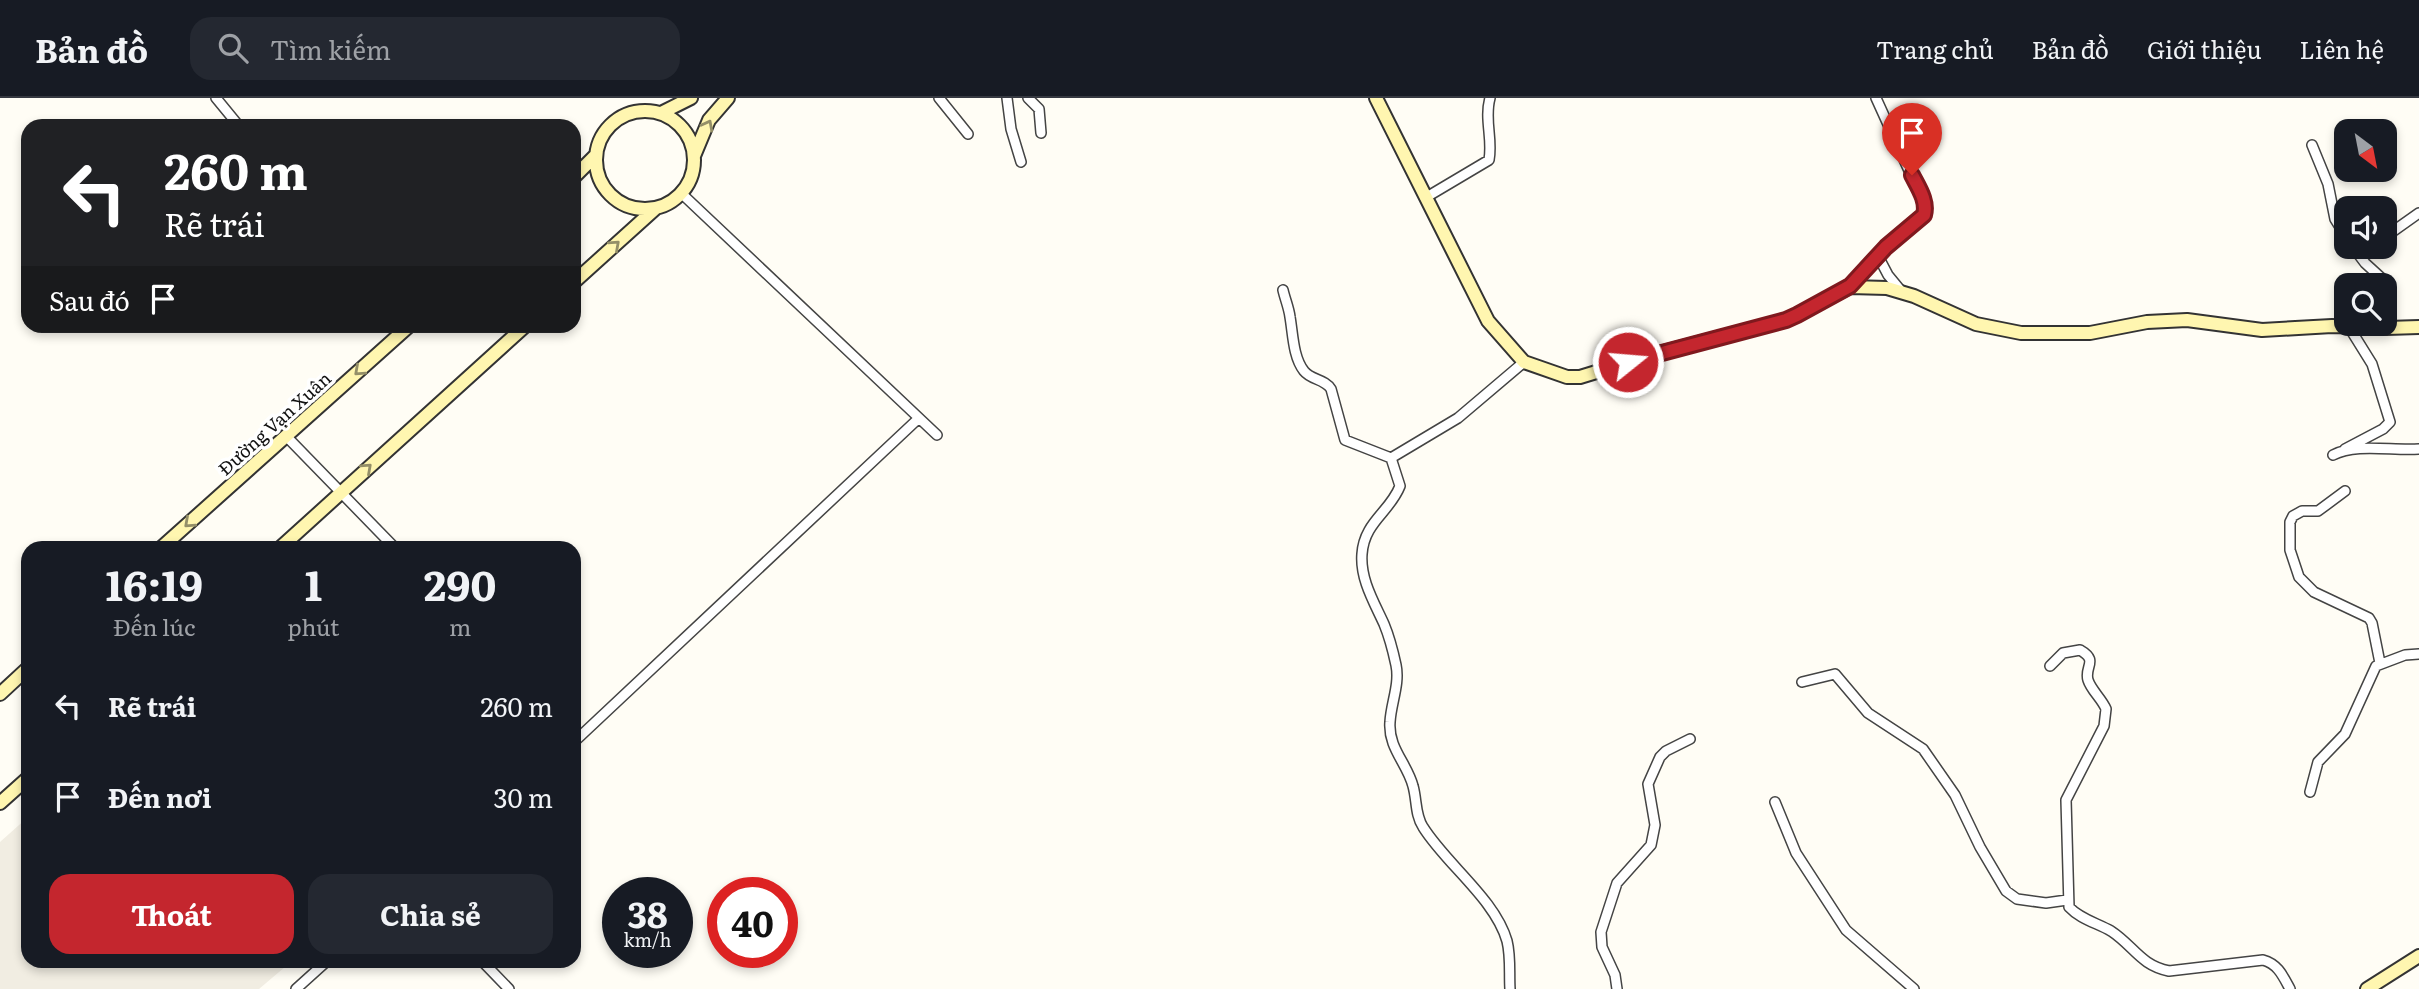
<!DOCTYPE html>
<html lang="vi">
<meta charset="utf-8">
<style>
body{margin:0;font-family:Literata,serif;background:#242831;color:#f1f3f6;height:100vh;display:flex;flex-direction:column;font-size:26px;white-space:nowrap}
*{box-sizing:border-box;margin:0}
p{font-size:23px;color:#9ea1a6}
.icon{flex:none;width:38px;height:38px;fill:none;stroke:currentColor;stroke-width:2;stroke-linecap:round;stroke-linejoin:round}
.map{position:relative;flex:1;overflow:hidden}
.panel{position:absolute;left:21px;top:443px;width:560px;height:427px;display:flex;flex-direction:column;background:#171b24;border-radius:21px;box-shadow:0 4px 10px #0003}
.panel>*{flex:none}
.hud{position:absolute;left:21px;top:21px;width:560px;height:214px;border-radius:21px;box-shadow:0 4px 10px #0003;background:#202124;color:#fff;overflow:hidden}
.needle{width:46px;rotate:148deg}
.tools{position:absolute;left:2334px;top:21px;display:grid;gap:14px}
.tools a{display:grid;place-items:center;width:63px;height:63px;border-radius:14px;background:#171b24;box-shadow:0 4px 10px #0003;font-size:35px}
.speed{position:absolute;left:602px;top:779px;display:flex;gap:14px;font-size:35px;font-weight:700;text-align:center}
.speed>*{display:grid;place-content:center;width:91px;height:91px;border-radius:50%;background:#171b24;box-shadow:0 4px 10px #0003;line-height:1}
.speed small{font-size:18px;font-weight:400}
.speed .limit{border:10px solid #d22;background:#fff;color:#111}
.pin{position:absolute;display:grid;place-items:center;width:60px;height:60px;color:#fff;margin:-72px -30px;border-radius:50% 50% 50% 0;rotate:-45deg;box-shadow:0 0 7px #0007}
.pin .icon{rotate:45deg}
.me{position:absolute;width:77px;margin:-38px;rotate:73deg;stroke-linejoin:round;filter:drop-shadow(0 0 5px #0008)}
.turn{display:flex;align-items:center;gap:24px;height:147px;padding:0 28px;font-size:32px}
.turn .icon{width:91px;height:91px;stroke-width:2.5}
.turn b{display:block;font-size:49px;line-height:60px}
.then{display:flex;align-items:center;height:66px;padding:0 28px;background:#0003;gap:14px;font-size:26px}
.eta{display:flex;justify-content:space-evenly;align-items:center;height:119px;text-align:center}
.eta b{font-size:42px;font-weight:700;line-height:49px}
.primary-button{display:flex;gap:14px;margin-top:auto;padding:14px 28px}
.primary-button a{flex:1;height:80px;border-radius:21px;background:#c4262e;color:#fff;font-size:28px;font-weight:700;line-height:80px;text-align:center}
.primary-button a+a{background:#242831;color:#f1f3f6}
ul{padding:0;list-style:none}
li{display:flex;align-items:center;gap:21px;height:91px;padding:0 28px}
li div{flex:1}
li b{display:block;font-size:26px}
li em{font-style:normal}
header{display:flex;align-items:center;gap:42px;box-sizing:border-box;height:98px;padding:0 35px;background:#171b24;border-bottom:2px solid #363941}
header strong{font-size:33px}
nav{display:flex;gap:38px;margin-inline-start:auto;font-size:24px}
.search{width:490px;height:63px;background:#242831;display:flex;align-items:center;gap:18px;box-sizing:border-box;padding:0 24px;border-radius:21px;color:#9ea1a6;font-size:26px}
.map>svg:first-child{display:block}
</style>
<header>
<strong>Bản đồ</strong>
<div class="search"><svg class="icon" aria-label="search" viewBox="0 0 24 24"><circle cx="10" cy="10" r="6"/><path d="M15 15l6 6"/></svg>Tìm kiếm</div>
<nav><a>Trang chủ</a><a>Bản đồ</a><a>Giới thiệu</a><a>Liên hệ</a></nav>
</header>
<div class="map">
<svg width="2419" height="891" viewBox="0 0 2419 891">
<rect width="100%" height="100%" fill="#fffdf5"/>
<!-- plaza -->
<path fill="#f1ede2" d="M28,719V863H292L259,891H0V744Z"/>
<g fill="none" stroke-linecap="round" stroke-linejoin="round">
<!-- street casing -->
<g stroke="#444" stroke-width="12">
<path id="street" d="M216,0L239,28
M939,0L968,36
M1007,0L1011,31L1021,64
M1028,0L1039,11L1041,35
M2312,47L2328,86L2335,121L2347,140
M681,95L937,337
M1425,100L1489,62C1493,41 1484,21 1490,0
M2385,139L2419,115
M2353,149L2365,165L2389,187L2387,230
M1878,158L1888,177L1902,194
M1850,189C1862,175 1874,160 1887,148C1900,136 1922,128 1926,110L1876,0
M1283,192C1285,201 1289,210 1290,219C1293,236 1293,259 1304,273C1311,282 1325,281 1331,291L1345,342L1391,360
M286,338L395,450
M2345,351L2383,331L2390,324L2372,266L2349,229
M2333,357C2356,345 2392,353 2419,351
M2345,393L2318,413H2302L2293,418L2290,424V452L2299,479L2314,494L2369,520L2372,525L2380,565
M2050,568L2063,555L2080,552C2099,563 2084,568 2088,582C2091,592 2102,601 2106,611L2104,628L2066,702L2069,809C2080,821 2097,825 2111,833C2134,848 2140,867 2169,873L2263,862C2278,866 2283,878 2290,891
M1802,584L1835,576L1868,615L1923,651L1955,697L1980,749L2006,793L2017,801L2046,805L2067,802
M574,644L919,320
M2310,694L2318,664L2345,636L2376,568L2405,557L2419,556
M1775,704L1796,755L1846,832L1914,891
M482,863L509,891
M296,891L327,863
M1510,891C1509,876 1511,859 1507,843C1495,801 1446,766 1423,729C1415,717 1417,702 1413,688C1407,665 1388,650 1390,624C1391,605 1400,586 1396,567C1393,553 1389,538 1384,526C1374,504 1360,481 1362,456C1364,424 1390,414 1400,388L1391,360L1458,320L1524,264
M1617,891L1615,877L1602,849L1601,834L1617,785L1651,747L1655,727L1648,686L1660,659L1666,653L1690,641"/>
</g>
<!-- secondary casing -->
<g stroke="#333" stroke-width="16">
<path id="secondary" d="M1376,0L1488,223L1524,264L1567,279H1580L1652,257L1786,222L1850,189L1887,190L1914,198L1976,226L2021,235H2090L2147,224L2187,222L2262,232L2332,228L2387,230L2419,229
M596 62a49 49 0 1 1 98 0a49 49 0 1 1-98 0Z
M661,15L691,0
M694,58L709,22L728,0
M574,79L595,58
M574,184L656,110
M161,450L409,228
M280,450L525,228
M0,596L28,570
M0,705L28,680
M2367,891L2419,858"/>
</g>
<!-- street -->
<use href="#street" stroke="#fff" stroke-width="9"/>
<!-- secondary -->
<use href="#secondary" stroke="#fff6b0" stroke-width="12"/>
</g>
<!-- one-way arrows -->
<defs><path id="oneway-chevron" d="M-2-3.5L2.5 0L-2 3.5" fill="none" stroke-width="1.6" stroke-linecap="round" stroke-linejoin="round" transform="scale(1.75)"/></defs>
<g stroke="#948f68">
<use href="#oneway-chevron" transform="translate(708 27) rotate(-62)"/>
<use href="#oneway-chevron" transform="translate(615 147) rotate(-42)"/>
<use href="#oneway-chevron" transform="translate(359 273) rotate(138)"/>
<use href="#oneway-chevron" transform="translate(367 370) rotate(-42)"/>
<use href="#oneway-chevron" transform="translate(189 425) rotate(138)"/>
</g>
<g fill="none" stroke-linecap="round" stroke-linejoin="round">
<!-- route casing -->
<g stroke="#7f191e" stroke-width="18">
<path id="route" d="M1628,264L1786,222L1797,217L1850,188L1886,149L1924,117C1928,103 1918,89 1912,77"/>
</g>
<!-- route -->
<use href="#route" stroke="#c4262e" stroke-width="12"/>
</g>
<g text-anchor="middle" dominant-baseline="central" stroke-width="7" stroke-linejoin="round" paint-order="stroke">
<!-- street labels -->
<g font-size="18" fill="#111" stroke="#fff">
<text transform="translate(274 325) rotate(-42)">Đường Vạn Xuân</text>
</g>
</g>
</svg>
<div class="tools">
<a><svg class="needle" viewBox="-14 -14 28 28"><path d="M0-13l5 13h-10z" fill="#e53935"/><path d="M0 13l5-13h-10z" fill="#9ea1a6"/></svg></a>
<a><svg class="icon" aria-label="sound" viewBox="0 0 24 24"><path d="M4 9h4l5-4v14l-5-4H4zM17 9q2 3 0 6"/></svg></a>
<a><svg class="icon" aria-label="search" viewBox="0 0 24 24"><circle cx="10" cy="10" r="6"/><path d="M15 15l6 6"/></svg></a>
</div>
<div class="speed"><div>38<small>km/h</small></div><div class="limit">40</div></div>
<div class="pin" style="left:1912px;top:77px;background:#d93025"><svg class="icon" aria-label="arrive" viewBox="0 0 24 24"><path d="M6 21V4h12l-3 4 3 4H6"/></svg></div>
<svg class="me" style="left:1628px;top:264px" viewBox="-20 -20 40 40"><circle r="17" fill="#c4262e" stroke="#fff" stroke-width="3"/><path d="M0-11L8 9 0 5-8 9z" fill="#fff"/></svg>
<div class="hud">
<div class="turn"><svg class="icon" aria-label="left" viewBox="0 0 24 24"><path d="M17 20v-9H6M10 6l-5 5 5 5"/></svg><div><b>260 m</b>Rẽ trái</div></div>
<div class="then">Sau đó<svg class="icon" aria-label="arrive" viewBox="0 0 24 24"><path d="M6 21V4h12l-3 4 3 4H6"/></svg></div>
</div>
<section class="panel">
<div class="eta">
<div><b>16:19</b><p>Đến lúc</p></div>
<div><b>1</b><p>phút</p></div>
<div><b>290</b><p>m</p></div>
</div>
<ul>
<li><svg class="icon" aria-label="left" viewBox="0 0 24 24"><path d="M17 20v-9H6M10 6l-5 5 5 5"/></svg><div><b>Rẽ trái</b></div><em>260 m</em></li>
<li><svg class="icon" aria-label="arrive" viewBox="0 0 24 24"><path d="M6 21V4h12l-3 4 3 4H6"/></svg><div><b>Đến nơi</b></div><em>30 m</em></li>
</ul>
<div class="primary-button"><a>Thoát</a><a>Chia sẻ</a></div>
</section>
</div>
